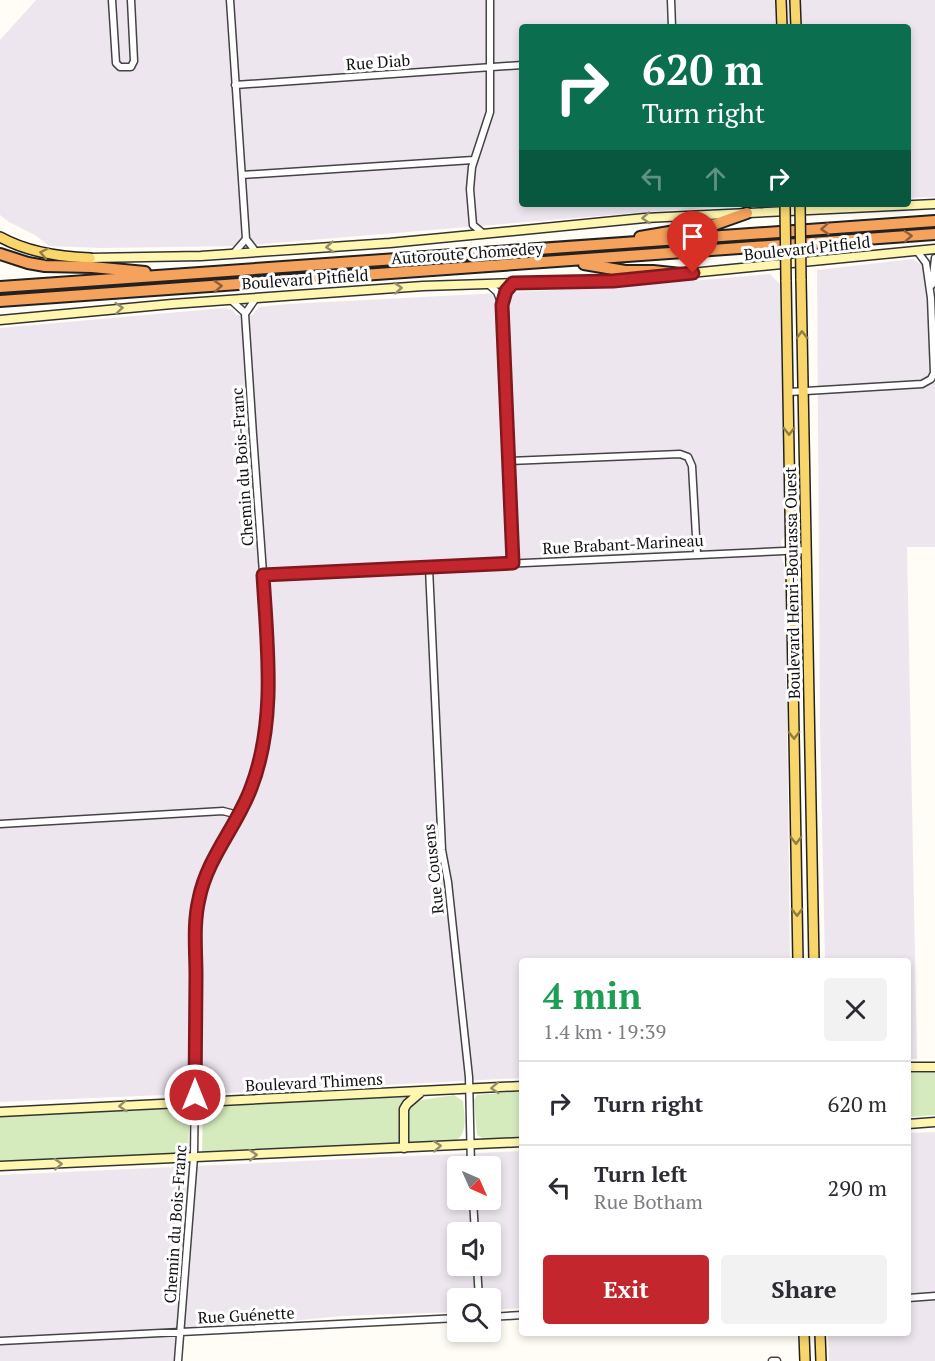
<!DOCTYPE html>
<meta charset="utf-8">
<style>
body{margin:0;font-family:"PT Serif",serif;background:#f2f2f3;color:#2b2b33;height:100vh;display:flex;flex-direction:column;font-size:22px;white-space:nowrap}
*{box-sizing:border-box;margin:0}
p{font-size:20px;color:#7c7c81}
.icon{flex:none;width:33px;height:33px;fill:none;stroke:currentColor;stroke-width:2;stroke-linecap:round;stroke-linejoin:round}
.map{position:relative;flex:1;overflow:hidden}
.side{position:absolute;left:519px;top:958px;width:392px;height:378px;display:flex;flex-direction:column;background:#fff;border-radius:6px;box-shadow:0 3px 9px #0003}
.side>*{flex:none}
.guide{position:absolute;left:519px;top:24px;width:392px;height:183px;border-radius:6px;box-shadow:0 3px 9px #0003;background:#0b6e4f;color:#fff;overflow:hidden}
.needle{width:39px;rotate:135deg}
.controls{position:absolute;left:447px;top:1156px;display:grid;gap:12px}
.controls a{display:grid;place-items:center;width:54px;height:54px;border-radius:6px;background:#fff;box-shadow:0 3px 9px #0003;font-size:30px}
.pin{position:absolute;display:grid;place-items:center;width:51px;height:51px;color:#fff;margin:-62px -26px;border-radius:50% 50% 50% 0;rotate:-45deg;box-shadow:0 0 6px #0007}
.pin .icon{rotate:45deg}
.me{position:absolute;width:66px;margin:-33px;rotate:0deg;stroke-linejoin:round;filter:drop-shadow(0 0 4px #0008)}
.turn{display:flex;align-items:center;gap:21px;height:126px;padding:0 24px;font-size:27px}
.turn .icon{width:78px;height:78px;stroke-width:2.5}
.turn b{display:block;font-size:42px;line-height:51px}
.lanes{display:flex;align-items:center;height:57px;padding:0 24px;background:#0003;justify-content:center;gap:30px;direction:ltr}
.lanes .off{opacity:.35}
.round{display:grid;place-items:center;flex:none;width:63px;height:63px;border-radius:6px;background:#f2f2f3}
.summary{display:flex;align-items:center;justify-content:space-between;height:102px;padding:0 24px}
h1{font-size:36px;font-weight:700;line-height:45px;color:#1e9e55}
.cta{display:flex;gap:12px;margin-top:auto;padding:12px 24px}
.cta a{flex:1;height:69px;border-radius:6px;background:#c4262e;color:#fff;font-size:24px;font-weight:700;line-height:69px;text-align:center}
.cta a+a{background:#f2f2f3;color:#2b2b33}
ul{padding:0;list-style:none}
li{display:flex;align-items:center;gap:18px;height:84px;padding:0 24px;border-top:2px solid #e1e1e2}
li div{flex:1}
li b{display:block;font-size:22px}
li em{font-style:normal}
.map>svg:first-child{display:block}
</style>
<div class="map">
<svg width="935" height="1361" viewBox="0 0 935 1361">
<rect width="100%" height="100%" fill="#fffdf5"/>
<!-- industrial -->
<path fill="#eee6ef" fill-rule="evenodd" d="M36,0H935V197L908,198V27H522V204H788L671,210L240,246L101,248L49,246L35,235L9,222L0,215V40Z
M913,259L920,264L935,262V547H907L917,1059H908V962L825,961L820,728L817,270Z
M770,274L780,284L785,536L781,541L782,560L785,567L790,961L522,962V1078L208,1094L205,1090H190L186,1094L0,1102V328L224,308L233,310L236,315H252L259,307L288,304L634,286Z
M935,1132V1361H829L828,1334H908V1133Z
M522,1151V1308L491,1310L490,1299H458L457,1312L342,1316L181,1332L179,1361H0V1175ZM458,1167H490V1200H458ZM458,1233H490V1266H458Z"/>
<!-- green -->
<path fill="#d5ebbd" d="M908,1073H935V1115L908,1117Z
M522,1091V1137L484,1139L477,1135L474,1100L477,1095Z
M454,1095L463,1101C464,1114 469,1135 454,1141L202,1151L203,1107L408,1097L410,1104C423,1098 440,1098 454,1095Z
M185,1108H188L190,1112L188,1149L185,1153L0,1162V1116Z"/>
<g fill="none" stroke-linecap="round" stroke-linejoin="round">
<!-- street casing -->
<g stroke="#444" stroke-width="9">
<path id="street" d="M112,0L116,63L120,67H131L134,61L131,0
M230,0L246,239L256,252
M671,0L672,27
M235,85L522,65
M242,175L473,160
M484,234L473,225L470,189L472,167L490,112V0
M233,254L246,239
M488,284L497,292L502,305L513,563
M932,285L935,258
M231,300L244,312
M502,304L506,291L513,283
M789,392L922,384L931,379L934,373L931,298L926,263L917,251
M509,461L680,454L688,457L692,466L697,554
M429,568L442,850L448,882L469,1077L471,1167
M263,575L806,550
M0,824L223,811L238,815
M473,1200L475,1233
M477,1266L479,1299
M908,1298L935,1296
M490,1317L522,1315
M0,1341L458,1318
M178,1361L194,1157L197,907C202,870 227,838 244,805C254,785 260,762 264,740C273,684 266,615 262,559C256,477 250,396 245,314L256,298
M772,1361H777"/>
</g>
<!-- secondary casing -->
<g stroke="#333" stroke-width="11">
<path id="secondary" d="M90,258L201,256L390,243L645,218L935,204
M0,320L172,304L423,286L620,280L935,249
M908,1067H935
M0,1112L522,1086
M908,1124L935,1122
M404,1148V1109L407,1104L421,1092
M0,1166L522,1142"/>
</g>
<!-- primary casing -->
<g stroke="#222" stroke-width="12">
<path id="primary" d="M781,0L782,27
M795,0L796,27
M0,237C27,252 59,257 90,258
M801,279L814,962
M786,280L798,962
M804,1334L805,1361
M820,1334L821,1361"/>
</g>
<!-- highway casing -->
<g stroke="#222" stroke-width="14">
<path id="highway" d="M640,237L716,224L747,213
M0,254L28,263L45,266L92,267L145,272
M584,264L625,271H653L681,274
M0,287L935,221
M0,301L935,234"/>
</g>
<!-- street -->
<use href="#street" stroke="#fff" stroke-width="6"/>
<!-- secondary -->
<use href="#secondary" stroke="#fff6b0" stroke-width="8"/>
<!-- primary -->
<use href="#primary" stroke="#f9d66b" stroke-width="9"/>
<!-- highway -->
<use href="#highway" stroke="#f5a25d" stroke-width="10"/>
<!-- primary-bridge casing -->
<g stroke="#222" stroke-width="12" stroke-linecap="butt">
<path id="primary-bridge" d="M785,204L786,280
M800,204L801,279"/>
</g>
<!-- primary-bridge -->
<use href="#primary-bridge" stroke="#f9d66b" stroke-width="9"/>
</g>
<!-- one-way arrows -->
<defs><path id="oneway-chevron" d="M-2-3.5L2.5 0L-2 3.5" fill="none" stroke-width="1.6" stroke-linecap="round" stroke-linejoin="round" transform="scale(1.5)"/></defs>
<g stroke="#948f68">
<use href="#oneway-chevron" transform="translate(646 218) rotate(176)"/>
<use href="#oneway-chevron" transform="translate(330 247) rotate(176)"/>
<use href="#oneway-chevron" transform="translate(398 288) rotate(-4)"/>
<use href="#oneway-chevron" transform="translate(119 308) rotate(-5)"/>
<use href="#oneway-chevron" transform="translate(495 1088) rotate(177)"/>
<use href="#oneway-chevron" transform="translate(123 1106) rotate(177)"/>
<use href="#oneway-chevron" transform="translate(437 1146) rotate(-3)"/>
<use href="#oneway-chevron" transform="translate(253 1155) rotate(-3)"/>
<use href="#oneway-chevron" transform="translate(58 1164) rotate(-3)"/>
</g>
<g stroke="#8e613b">
<use href="#oneway-chevron" transform="translate(825 229) rotate(176)"/>
<use href="#oneway-chevron" transform="translate(908 236) rotate(-4)"/>
<use href="#oneway-chevron" transform="translate(218 286) rotate(-4)"/>
</g>
<g stroke="#917d42">
<use href="#oneway-chevron" transform="translate(44 253) rotate(-168)"/>
<use href="#oneway-chevron" transform="translate(802 335) rotate(-91)"/>
<use href="#oneway-chevron" transform="translate(789 431) rotate(89)"/>
<use href="#oneway-chevron" transform="translate(794 735) rotate(89)"/>
<use href="#oneway-chevron" transform="translate(796 840) rotate(89)"/>
<use href="#oneway-chevron" transform="translate(797 912) rotate(89)"/>
</g>
<g fill="none" stroke-linecap="round" stroke-linejoin="round">
<!-- route casing -->
<g stroke="#7f191e" stroke-width="15">
<path id="route" d="M195,1095C195,1055 196,1015 196,976C196,950 193,924 199,899C207,858 237,826 251,788C277,721 267,645 263,575L513,563L502,305L506,291L513,283L613,281L693,273"/>
</g>
<!-- route -->
<use href="#route" stroke="#c4262e" stroke-width="10"/>
</g>
<g text-anchor="middle" dominant-baseline="central" stroke-width="6" stroke-linejoin="round" paint-order="stroke">
<!-- street labels -->
<g font-size="16" fill="#111" stroke="#fff">
<text transform="translate(378 62) rotate(-4)">Rue Diab</text>
<text transform="translate(807 248) rotate(-6)">Boulevard Pitfield</text>
<text transform="translate(467 253) rotate(-4)">Autoroute Chomedey</text>
<text transform="translate(305 279) rotate(-4)">Boulevard Pitfield</text>
<text transform="translate(242 467) rotate(-94)">Chemin du Bois-Franc</text>
<text transform="translate(623 544) rotate(-3)">Rue Brabant-Marineau</text>
<text transform="translate(792 583) rotate(-91)">Boulevard Henri-Bourassa Ouest</text>
<text transform="translate(433 869) rotate(-96)">Rue Cousens</text>
<text transform="translate(314 1082) rotate(-3)">Boulevard Thimens</text>
<text transform="translate(175 1224) rotate(-86)">Chemin du Bois-Franc</text>
<text transform="translate(246 1315) rotate(-3)">Rue Guénette</text>
</g>
</g>
</svg>
<div class="controls">
<a><svg class="needle" viewBox="-14 -14 28 28"><path d="M0-13l5 13h-10z" fill="#e53935"/><path d="M0 13l5-13h-10z" fill="#7c7c81"/></svg></a>
<a><svg class="icon" aria-label="sound" viewBox="0 0 24 24"><path d="M4 9h4l5-4v14l-5-4H4zM17 9q2 3 0 6"/></svg></a>
<a><svg class="icon" aria-label="search" viewBox="0 0 24 24"><circle cx="10" cy="10" r="6"/><path d="M15 15l6 6"/></svg></a>
</div>
<div class="pin" style="left:693px;top:273px;background:#d93025"><svg class="icon" aria-label="arrive" viewBox="0 0 24 24"><path d="M6 21V4h12l-3 4 3 4H6"/></svg></div>
<svg class="me" style="left:195px;top:1095px" viewBox="-20 -20 40 40"><circle r="17" fill="#c4262e" stroke="#fff" stroke-width="3"/><path d="M0-11L8 9 0 5-8 9z" fill="#fff"/></svg>
<div class="guide">
<div class="turn"><svg class="icon" aria-label="right" viewBox="0 0 24 24"><path d="M7 20v-9h11M14 6l5 5-5 5"/></svg><div><b>620 m</b>Turn right</div></div>
<div class="lanes"><svg class="icon off" aria-label="left" viewBox="0 0 24 24"><path d="M17 20v-9H6M10 6l-5 5 5 5"/></svg><svg class="icon off" aria-label="ahead" viewBox="0 0 24 24"><path d="M12 20V5M6 11l6-6 6 6"/></svg><svg class="icon" aria-label="right" viewBox="0 0 24 24"><path d="M7 20v-9h11M14 6l5 5-5 5"/></svg></div>
</div>
<section class="side">
<div class="summary"><div><h1>4 min</h1><p>1.4 km · 19:39</p></div><a class="round"><svg class="icon" aria-label="close" viewBox="0 0 24 24"><path d="M6 6l12 12M18 6L6 18"/></svg></a></div>
<ul>
<li><svg class="icon" aria-label="right" viewBox="0 0 24 24"><path d="M7 20v-9h11M14 6l5 5-5 5"/></svg><div><b>Turn right</b></div><em>620 m</em></li>
<li><svg class="icon" aria-label="left" viewBox="0 0 24 24"><path d="M17 20v-9H6M10 6l-5 5 5 5"/></svg><div><b>Turn left</b><p>Rue Botham</p></div><em>290 m</em></li>
</ul>
<div class="cta"><a>Exit</a><a>Share</a></div>
</section>
</div>
